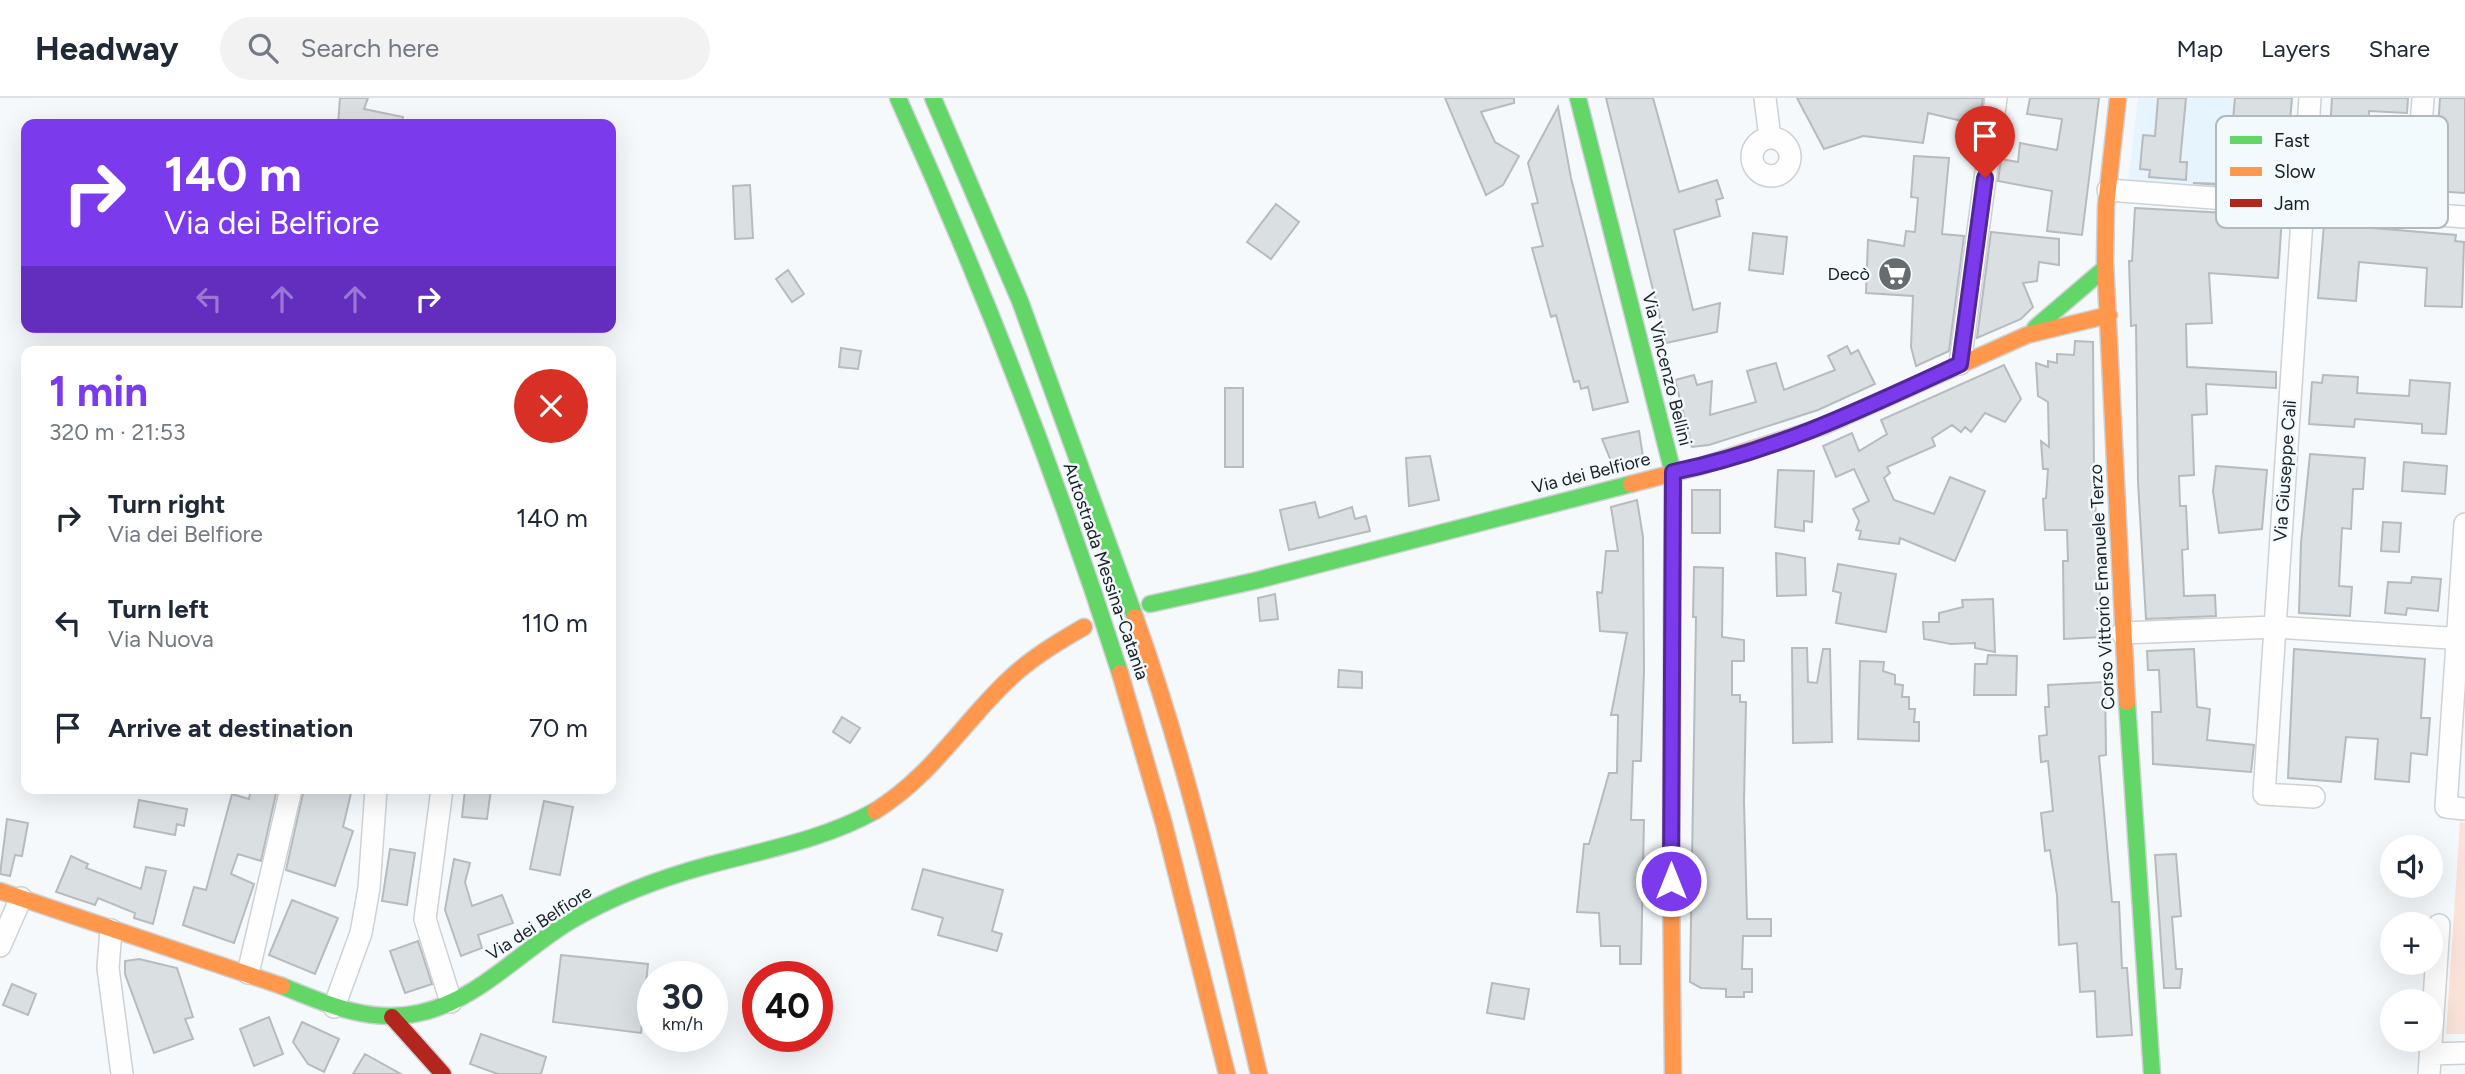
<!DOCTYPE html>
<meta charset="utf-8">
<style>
body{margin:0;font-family:Figtree,sans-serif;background:#f2f2f3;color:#1f2937;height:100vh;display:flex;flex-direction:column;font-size:26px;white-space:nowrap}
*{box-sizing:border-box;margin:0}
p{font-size:23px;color:#747a83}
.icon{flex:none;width:38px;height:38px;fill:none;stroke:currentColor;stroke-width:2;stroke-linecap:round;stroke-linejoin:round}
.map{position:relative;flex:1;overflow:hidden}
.details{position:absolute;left:21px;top:248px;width:595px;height:448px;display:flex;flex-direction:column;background:#fff;border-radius:14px;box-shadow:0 7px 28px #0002}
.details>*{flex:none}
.hud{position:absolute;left:21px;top:21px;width:595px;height:214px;border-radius:14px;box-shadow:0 7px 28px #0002;background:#7c3aed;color:#fff;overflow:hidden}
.tools{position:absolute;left:2380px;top:737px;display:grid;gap:14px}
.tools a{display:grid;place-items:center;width:63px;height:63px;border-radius:50%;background:#fff;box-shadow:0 7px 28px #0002;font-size:35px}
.speed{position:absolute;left:637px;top:863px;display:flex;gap:14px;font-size:35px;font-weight:700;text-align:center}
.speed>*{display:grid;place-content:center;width:91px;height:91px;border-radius:50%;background:#fff;box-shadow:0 7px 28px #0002;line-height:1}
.speed small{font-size:18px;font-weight:400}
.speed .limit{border:10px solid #d22;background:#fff;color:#111}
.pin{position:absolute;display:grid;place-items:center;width:60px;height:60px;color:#fff;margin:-72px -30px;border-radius:50% 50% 50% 0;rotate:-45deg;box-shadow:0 0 7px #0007}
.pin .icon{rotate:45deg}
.me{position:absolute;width:77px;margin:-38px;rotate:0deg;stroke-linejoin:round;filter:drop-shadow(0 0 5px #0008)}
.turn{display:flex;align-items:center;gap:24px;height:147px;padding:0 28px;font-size:32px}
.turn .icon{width:91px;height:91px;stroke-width:2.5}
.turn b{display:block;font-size:49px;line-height:60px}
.lanes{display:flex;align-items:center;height:66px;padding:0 28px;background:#0003;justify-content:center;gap:35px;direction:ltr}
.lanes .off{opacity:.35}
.round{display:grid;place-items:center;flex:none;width:74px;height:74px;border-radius:37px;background:#f2f2f3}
.head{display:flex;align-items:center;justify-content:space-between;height:119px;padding:0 28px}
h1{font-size:42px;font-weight:700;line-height:52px;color:#7c3aed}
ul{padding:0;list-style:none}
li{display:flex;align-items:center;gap:21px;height:105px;padding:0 28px}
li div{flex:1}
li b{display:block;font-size:26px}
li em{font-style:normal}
header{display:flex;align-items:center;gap:42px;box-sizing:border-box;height:98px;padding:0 35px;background:#fff;border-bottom:2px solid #e0e1e3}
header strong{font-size:33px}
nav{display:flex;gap:38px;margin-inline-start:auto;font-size:24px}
.search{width:490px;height:63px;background:#f2f2f3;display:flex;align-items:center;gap:18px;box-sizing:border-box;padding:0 24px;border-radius:38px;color:#747a83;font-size:26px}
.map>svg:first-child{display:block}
</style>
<header>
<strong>Headway</strong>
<div class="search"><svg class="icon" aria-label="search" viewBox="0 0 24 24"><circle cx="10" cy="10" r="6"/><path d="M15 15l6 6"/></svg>Search here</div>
<nav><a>Map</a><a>Layers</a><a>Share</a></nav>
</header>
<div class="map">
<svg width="2465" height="976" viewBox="0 0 2465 976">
<rect width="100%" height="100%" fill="#f6f9fb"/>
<!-- built -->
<path fill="#e6f4fd" d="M2138,0H2235L2227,92L2128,86Z"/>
<!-- green -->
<path fill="#fae2d9" d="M2460,724L2465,725V936H2446Z"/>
<!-- building -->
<path fill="#dadfe2" stroke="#b7bbbe" stroke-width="2" d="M340,0H368L364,11L403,19L402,26H338Z
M1445,0H1514V5L1481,14L1495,44L1519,58L1503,87L1486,97Z
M1606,0H1653L1679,94L1717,82L1723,100L1716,102L1720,118L1674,132L1693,212L1720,205L1717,234L1666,245Z
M1797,0H1983L1979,27L1928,15L1923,45L1863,38L1824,51Z
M2030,0H2099L2082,137L2047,133L2052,93L1998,83L2001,61L2018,64L2020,45L2057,52L2062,21L2027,16Z
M2158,0H2186L2180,64H2187L2186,82L2149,79L2150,72L2140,71L2143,37L2155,38Z
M2235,0H2292L2284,92L2193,85L2227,86Z
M2332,0H2408L2407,15L2369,13L2368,45L2405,46L2399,101L2326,95Z
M2440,0H2465V95L2434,93Z
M1558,9L1571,80L1628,304L1593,312L1588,289L1581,291L1579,283L1574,284L1556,217L1551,219L1532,150L1543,148L1532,106L1538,105L1528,65Z
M1914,58L1949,60L1942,136L1964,138L1949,253L1916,268L1911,249L1913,198L1866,195L1868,142L1904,148L1906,133L1915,134L1918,100L1911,99Z
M750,87L753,140L735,141L733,88Z
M1276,106L1299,124L1271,161L1247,144Z
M2135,110L2282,118L2278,180L2209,175L2212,225L2186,226L2187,269L2276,274V290L2206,286L2207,316L2192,317L2194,377L2179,378L2180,408H2186L2188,451L2182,452L2184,498L2215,497L2216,518L2146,521L2138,384L2136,227L2131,228L2129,163H2132Z
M2324,126L2456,137L2455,143L2464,144L2462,209L2425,208L2427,170L2359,164L2356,203L2318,200Z
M1991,134L2059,141V167L2039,164L2037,183L2023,185L2033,209L2021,221L1977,240Z
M1753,135L1787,139L1783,176L1749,172Z
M788,172L804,196L792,204L776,181Z
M2075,243L2093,244L2094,378L2102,539L2064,541L2063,463H2068L2067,432H2045L2043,401L2046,400L2048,371H2043L2041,343L2049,349L2048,304L2038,298L2036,265L2048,269V263L2057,265V256L2074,257Z
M1847,248L1851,256L1858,252L1875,286L1818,312L1709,347L1692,349L1675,282L1694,277L1697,287L1712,283L1710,317L1756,304L1747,273L1776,265L1784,292L1835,272L1828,258Z
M841,250L861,253L858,271L839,269Z
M2004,267L2021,301L2005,324L1985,315L1971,334L1965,329L1961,334L1952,327L1932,340L1935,348L1887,369L1890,375L1884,380L1894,402L1934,416L1950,379L1985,393L1955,463L1900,440L1899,446L1859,441L1861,433L1856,432L1859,423L1853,411L1869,403L1854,371L1836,379L1823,348L1852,335L1859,353L1887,336L1881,322Z
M2323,277L2358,279L2357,295L2409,298L2410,282L2450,285L2446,336L2422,335V326L2355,321L2354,329L2309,326L2312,284L2322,285Z
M1225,290H1243V369H1225Z
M1639,333L1644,365L1613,368L1602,341Z
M2310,356L2365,360L2363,391H2353L2351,431L2342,430L2339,488L2352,489L2350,518L2299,515L2301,445Z
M1430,358L1439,402L1409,408L1406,360Z
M2404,364L2447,368L2445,396L2402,393Z
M2216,368L2267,372L2262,431L2219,435L2213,393Z
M1778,372L1814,373L1812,424L1804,423V433L1775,429Z
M1692,392H1720V435H1692Z
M1637,402L1643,439L1644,572L1641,663H1633L1631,722H1644L1641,866H1620V848H1601L1599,815L1577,814L1584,746H1589L1609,675H1617L1618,617H1611L1627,535L1600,533L1597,494L1602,495L1606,453H1618L1611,409Z
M1315,404L1319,420L1352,409L1355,421L1366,418L1370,433L1289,452L1280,412Z
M2383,424L2401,425L2399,454L2381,453Z
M1776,455L1805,460L1806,497L1777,498Z
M1838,466L1896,476L1886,534L1836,525L1841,495L1833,493Z
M1694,469L1723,470L1722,539L1744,542V563H1732V597H1740V604H1746L1744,703L1747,821H1771V838H1743L1742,871H1752V894H1744V899H1726V891L1701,890L1690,884L1696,519H1693Z
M2412,479L2441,481L2438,513L2407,510L2406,517L2385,515L2388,484L2411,485Z
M1275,496L1278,521L1260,523L1258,500Z
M1993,501L1995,554L1975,550V545L1951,546L1924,541L1923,524H1939V515L1963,509L1962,502Z
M1792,550H1807L1808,584L1817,585L1823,551H1830L1832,644L1793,645Z
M2194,551L2197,609L2210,611L2207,642L2254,647L2251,674L2153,666L2152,614H2161L2159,572H2148L2147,553Z
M2294,551L2425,561L2421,620H2430L2427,657L2411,655L2409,684L2375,681L2378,641L2346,639L2341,684L2288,680Z
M1988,557L2017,558L2016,597H1974L1975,566H1987Z
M1860,563L1884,564L1883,573L1895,577V586L1903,587L1902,599H1909V611H1915L1914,624H1919V643L1858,641Z
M1339,572L1362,574V590L1338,589Z
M2105,584L2106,657L2099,658L2112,804H2119L2122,870H2127L2132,937L2097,939L2095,893L2080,894L2077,845L2059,847L2057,797L2050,752L2045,753L2041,715L2053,713L2048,663L2041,664L2039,638L2047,637L2045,609H2049L2048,587Z
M842,619L860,630L850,645L833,634Z
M251,691H277L261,763L238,756L231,776L254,786L234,845L183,827L194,789L206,792L232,696L249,701Z
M304,691H352L343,729L353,733L335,788L286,772Z
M465,691H491L487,721L462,719Z
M139,702L187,711L184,728L177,726L175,737L134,729Z
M544,703L573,709L560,777L530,771Z
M7,721L28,725L22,758L15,757L10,778L0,776Z
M390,751L415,755L407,807L382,803Z
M2176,756L2181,818L2172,819L2176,871H2182L2180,890H2164L2155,757Z
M71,758L88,766L86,770L141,791L146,769L166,773L153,826L134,820L135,815L98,800L95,807L56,794Z
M454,761L470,765L465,784L472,808L502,797L513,825L478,837L482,850L461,858L445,812Z
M923,771L1003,792L992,833L1002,836L997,853L938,837L943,820L912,811Z
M292,802L338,820L315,876L269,857Z
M418,843L432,886L405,895L390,853Z
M561,857L648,866L641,935L553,924Z
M139,861L177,870L193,919L185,921L193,941L154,955L125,876V863Z
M1492,885L1529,891L1524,921L1487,915Z
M12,886L36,896L28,917L3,907Z
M269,919L283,956L254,968L240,931Z
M302,924L339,941L324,974L308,966L293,944Z
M481,936L546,959L541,976H498L470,966Z
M365,956L401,976H353Z"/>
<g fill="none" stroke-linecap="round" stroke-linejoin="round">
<!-- street casing -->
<g stroke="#ced2d5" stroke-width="24">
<path id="street" d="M1765,0L1770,40
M2310,0L2264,696L2314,699
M1752 59a19 19 0 1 1 38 0a19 19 0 1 1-38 0Z
M2108,92L2465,119
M2415,116L2423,0
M1960,266L1996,0
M2465,426L2446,709L2465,711
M2122,535L2275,529L2465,541
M442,691L425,821L451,904
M111,832L108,870L122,976
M0,848L21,800
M248,875L291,691
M334,909L361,835L369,790L376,691
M2431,956L2465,955
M2429,976L2439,827"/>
</g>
<!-- fast casing -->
<g stroke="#ced2d5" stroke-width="19">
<path id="fast" d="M898,0C983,188 1057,378 1120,575
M933,0L1020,203L1135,519
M1578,0L1673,375L1672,521
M2035,230L2104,171
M1150,506L1254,483L1631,386
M2127,604L2152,976
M282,888C326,906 370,926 419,915C478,903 522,851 572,822C615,797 661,780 709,767C765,752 825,741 875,713"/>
</g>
<!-- slow casing -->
<g stroke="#ced2d5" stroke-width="19">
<path id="slow" d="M2118,0L2106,108L2105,163L2127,604
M1631,386L1701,368L1824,328L2027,237L2109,217
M1135,519C1188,667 1223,823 1259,976
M1120,575L1164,726L1227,976
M875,713C930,679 960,629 1005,585C1028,562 1056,545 1084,529
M1671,781L1673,976
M0,793L282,888"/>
</g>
<!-- jam casing -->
<g stroke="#ced2d5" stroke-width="19">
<path id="jam" d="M1671,781L1672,521
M392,919L443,976"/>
</g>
<!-- street -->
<use href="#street" stroke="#fefefe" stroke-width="21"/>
<!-- fast -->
<use href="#fast" stroke="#63d668" stroke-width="16"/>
<!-- slow -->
<use href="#slow" stroke="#ff974d" stroke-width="16"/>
<!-- jam -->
<use href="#jam" stroke="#b3261e" stroke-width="16"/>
</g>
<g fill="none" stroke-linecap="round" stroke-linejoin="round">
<!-- route casing -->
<g stroke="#51269a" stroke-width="18">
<path id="route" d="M1671,783L1673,374C1774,354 1867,309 1960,266L1985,80"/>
</g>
<!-- route -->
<use href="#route" stroke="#7c3aed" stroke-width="12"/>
</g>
<!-- icons -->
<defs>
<g id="supermarket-disc" transform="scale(1.75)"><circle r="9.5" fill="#676c6f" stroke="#f3fafe"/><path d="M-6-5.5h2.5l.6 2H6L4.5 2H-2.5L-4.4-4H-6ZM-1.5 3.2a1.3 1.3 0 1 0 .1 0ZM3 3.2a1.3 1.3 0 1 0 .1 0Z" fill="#fff"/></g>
</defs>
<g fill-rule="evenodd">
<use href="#supermarket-disc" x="1895" y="176"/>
</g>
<g text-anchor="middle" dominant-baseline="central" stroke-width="5" stroke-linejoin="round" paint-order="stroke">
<!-- poi labels -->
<g font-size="18" fill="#1a2023" stroke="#f3fafe" text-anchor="end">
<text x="1870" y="176">Decò</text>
</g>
<!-- street labels -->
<g font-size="18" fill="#1a2023" stroke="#f3fafe">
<text transform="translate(1667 271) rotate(76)">Via Vincenzo Bellini</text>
<text transform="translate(2285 373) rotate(-86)">Via Giuseppe Calì</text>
<text transform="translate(1591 375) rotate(-14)">Via dei Belfiore</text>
<text transform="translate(1106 473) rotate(71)">Autostrada Messina-Catania</text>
<text transform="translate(2102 489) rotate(-93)">Corso Vittorio Emanuele Terzo</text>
<text transform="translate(539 825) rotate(-33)">Via dei Belfiore</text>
</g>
</g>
<!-- legend -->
<rect x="2216" y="18" width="232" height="112" rx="10" fill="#f3fafe" stroke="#b2b9bc" stroke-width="2"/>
<rect x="2230" y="38" width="32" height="8" fill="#63d668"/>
<rect x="2230" y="69" width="32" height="9" fill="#ff974d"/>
<rect x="2230" y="101" width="32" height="8" fill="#b3261e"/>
<g font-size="19" fill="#1a2023">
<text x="2274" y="49">Fast</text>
<text x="2274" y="80">Slow</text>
<text x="2274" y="112">Jam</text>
</g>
</svg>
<div class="tools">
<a><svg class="icon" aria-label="sound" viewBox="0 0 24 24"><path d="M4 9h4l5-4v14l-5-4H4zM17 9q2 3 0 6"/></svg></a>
<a>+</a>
<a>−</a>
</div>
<div class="speed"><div>30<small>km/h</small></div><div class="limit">40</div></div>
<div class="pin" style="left:1985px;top:80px;background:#d93025"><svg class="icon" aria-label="arrive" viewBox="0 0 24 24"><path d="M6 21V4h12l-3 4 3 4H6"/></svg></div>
<svg class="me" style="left:1671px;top:783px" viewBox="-20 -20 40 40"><circle r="17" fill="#7c3aed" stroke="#fff" stroke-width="3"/><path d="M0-11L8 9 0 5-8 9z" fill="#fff"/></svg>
<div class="hud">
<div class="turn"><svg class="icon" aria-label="right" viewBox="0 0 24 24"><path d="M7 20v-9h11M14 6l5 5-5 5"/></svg><div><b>140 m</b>Via dei Belfiore</div></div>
<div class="lanes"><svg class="icon off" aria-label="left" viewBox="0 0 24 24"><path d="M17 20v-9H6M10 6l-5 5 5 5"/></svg><svg class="icon off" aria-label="ahead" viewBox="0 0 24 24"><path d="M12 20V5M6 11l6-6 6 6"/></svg><svg class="icon off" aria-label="ahead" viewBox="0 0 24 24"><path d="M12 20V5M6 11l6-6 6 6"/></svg><svg class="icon" aria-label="right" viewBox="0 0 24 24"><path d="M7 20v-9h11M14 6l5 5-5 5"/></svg></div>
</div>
<section class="details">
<div class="head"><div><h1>1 min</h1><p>320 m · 21:53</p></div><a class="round" style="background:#d93025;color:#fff"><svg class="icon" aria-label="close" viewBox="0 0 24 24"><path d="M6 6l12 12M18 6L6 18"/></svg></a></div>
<ul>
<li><svg class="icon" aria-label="right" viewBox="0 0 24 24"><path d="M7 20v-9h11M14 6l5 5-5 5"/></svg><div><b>Turn right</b><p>Via dei Belfiore</p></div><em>140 m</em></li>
<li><svg class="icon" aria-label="left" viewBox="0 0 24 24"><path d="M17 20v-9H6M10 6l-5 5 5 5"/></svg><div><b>Turn left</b><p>Via Nuova</p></div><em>110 m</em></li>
<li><svg class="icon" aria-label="arrive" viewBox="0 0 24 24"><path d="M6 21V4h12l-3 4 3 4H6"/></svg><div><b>Arrive at destination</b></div><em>70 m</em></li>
</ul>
</section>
</div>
